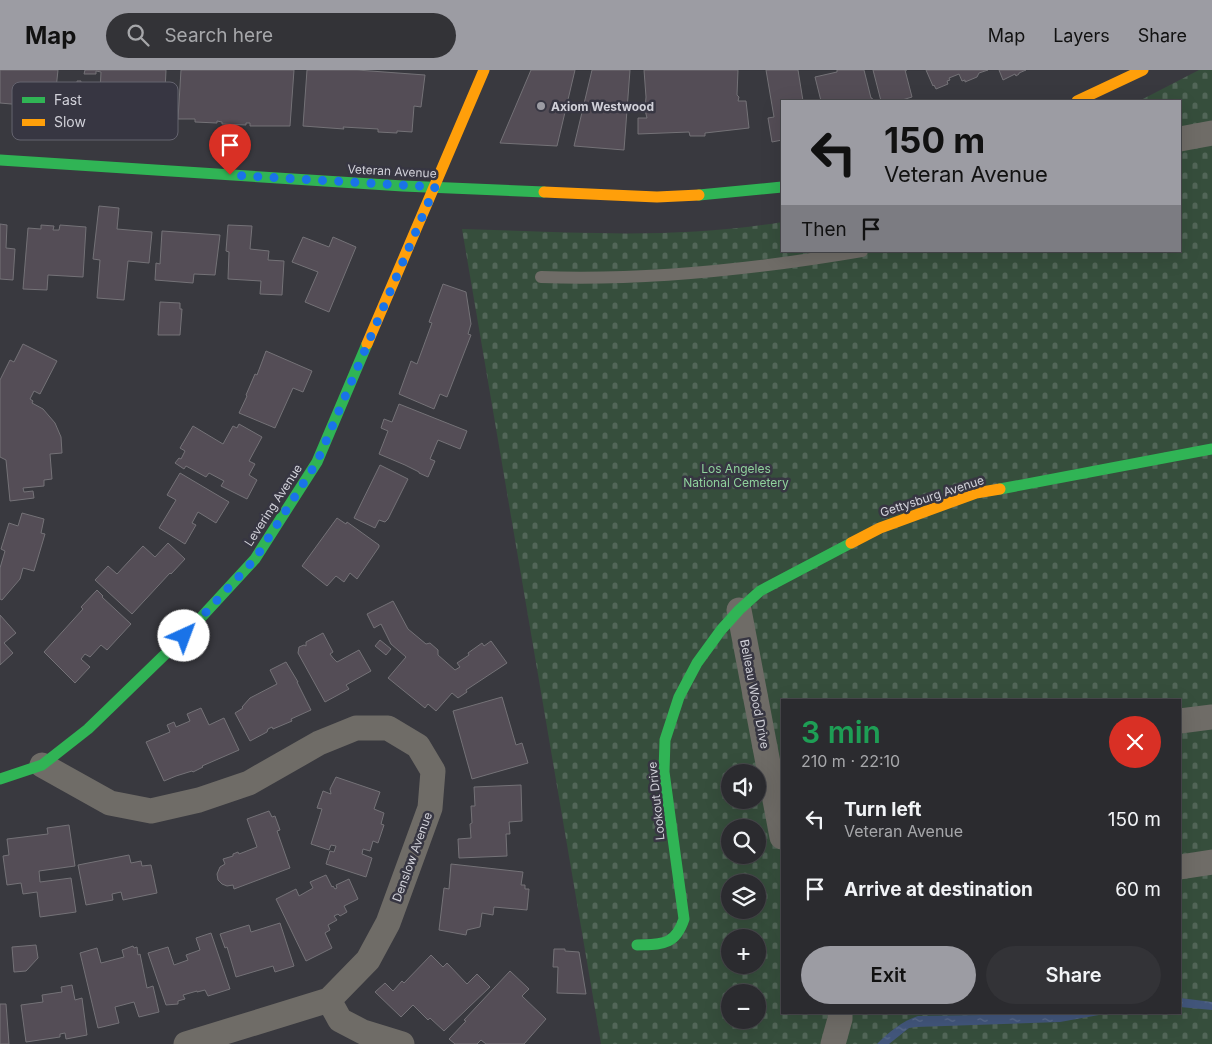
<!DOCTYPE html>
<meta charset="utf-8">
<style>
body{margin:0;font-family:Inter,sans-serif;background:#333337;color:#f1f3f6;height:100vh;display:flex;flex-direction:column;font-size:19px;white-space:nowrap}
*{box-sizing:border-box;margin:0}
p{font-size:16px;color:#a6a7aa}
.icon{flex:none;width:28px;height:28px;fill:none;stroke:currentColor;stroke-width:2;stroke-linecap:round;stroke-linejoin:round}
.map{position:relative;flex:1;overflow:hidden}
.sheet{position:absolute;left:781px;top:629px;width:400px;height:315px;display:flex;flex-direction:column;background:#2b2b2f;border-radius:0px;box-shadow:0 5px 20px #0002,0 0 0 1px #47474b}
.sheet>*{flex:none}
.top-card{position:absolute;left:781px;top:30px;width:400px;height:152px;border-radius:0px;box-shadow:0 5px 20px #0002,0 0 0 1px #47474b;background:#9c9ca3;color:#111;overflow:hidden}
.controls{position:absolute;left:721px;top:694px;display:grid;gap:10px}
.controls a{display:grid;place-items:center;width:45px;height:45px;border-radius:50%;background:#2b2b2f;box-shadow:0 5px 20px #0002,0 0 0 1px #47474b;font-size:25px}
.pin{position:absolute;display:grid;place-items:center;width:42px;height:42px;color:#fff;margin:-51px -21px;border-radius:50% 50% 50% 0;rotate:-45deg;box-shadow:0 0 5px #0007}
.pin .icon{rotate:45deg}
.me{position:absolute;width:55px;margin:-28px;rotate:43deg;stroke-linejoin:round;filter:drop-shadow(0 0 4px #0008)}
.turn{display:flex;align-items:center;gap:18px;height:105px;padding:0 20px;font-size:22px}
.turn .icon{width:65px;height:65px;stroke-width:2.5}
.turn b{display:block;font-size:35px;line-height:42px}
.then{display:flex;align-items:center;height:48px;padding:0 20px;background:#0003;gap:10px;font-size:19px}
.round{display:grid;place-items:center;flex:none;width:52px;height:52px;border-radius:26px;background:#333337}
.summary{display:flex;align-items:center;justify-content:space-between;height:85px;padding:0 20px}
h1{font-size:30px;font-weight:600;line-height:38px;color:#1e9e55}
.primary-button{display:flex;gap:10px;margin-top:auto;padding:10px 20px}
.primary-button a{flex:1;height:58px;border-radius:30px;background:#9c9ca3;color:#111;font-size:20px;font-weight:600;line-height:58px;text-align:center}
.primary-button a+a{background:#333337;color:#f1f3f6}
ul{padding:0;list-style:none}
li{display:flex;align-items:center;gap:15px;height:70px;padding:0 20px}
li div{flex:1}
li b{display:block;font-size:19px}
li em{font-style:normal}
header{display:flex;align-items:center;gap:30px;box-sizing:border-box;height:70px;padding:0 25px;background:#9c9ca3;color:#111}
header strong{font-size:24px}
nav{display:flex;gap:28px;margin-inline-start:auto;font-size:18px}
.search{width:350px;height:45px;background:#333337;display:flex;align-items:center;gap:12px;box-sizing:border-box;padding:0 18px;border-radius:28px;color:#a6a7aa;font-size:19px}
.map>svg:first-child{display:block}
</style>
<header>
<strong>Map</strong>
<div class="search"><svg class="icon" aria-label="search" viewBox="0 0 24 24"><circle cx="10" cy="10" r="6"/><path d="M15 15l6 6"/></svg>Search here</div>
<nav><a>Map</a><a>Layers</a><a>Share</a></nav>
</header>
<div class="map">
<svg width="1212" height="974" viewBox="0 0 1212 974">
<defs>
<pattern id="cemetery-stones" width="16" height="16" patternUnits="userSpaceOnUse" patternTransform="scale(1.25)"><rect width="16" height="16" fill="#364e3c"/><path d="M2 7V4a2 2 0 0 1 4 0v3zM10 15v-3a2 2 0 0 1 4 0v3z" fill="#526658"/></pattern>
<pattern id="water-ripples" width="26" height="14" patternUnits="userSpaceOnUse" patternTransform="scale(1.25)"><rect width="26" height="14" fill="#42567b"/><path d="M2 4q2-2 4 0t4 0M15 11q2-2 4 0t4 0" fill="none" stroke="#5c6d8d"/></pattern>
</defs>
<rect width="100%" height="100%" fill="#39393f"/>
<!-- cemetery -->
<path fill="url(#cemetery-stones)" fill-rule="evenodd" d="M1199,0H1212V974H601L462,159C569,162 677,170 782,152V181H1180V31H1139ZM782,630H1180V942H782ZM730,702H758V730H730ZM730,758H758V785H730ZM730,812H758V840H730ZM730,868H758V895H730ZM730,922H758V950H730Z"/>
<!-- water -->
<path fill="url(#water-ripples)" d="M1180,928L1212,932V940L1180,937Z
M1066,942L1110,943L1060,952L916,957L909,958L889,974H877C889,962 902,951 918,946L1043,944Z"/>
<!-- building -->
<path fill="#544d56" stroke="#747277" d="M0,0H58L56,19L77,20V11H81L80,21L100,22L101,2L96,1V4H84L85,0H166L164,43L132,41V45L104,43L100,41L98,35L103,36L104,27H91L90,40L64,38L65,25L53,24L52,32H57L55,37L52,40L23,38V35L0,33Z
M181,0H294L290,56H250V53H246V55L222,54V52L217,51V53L195,52V49H178Z
M307,0H357L425,5L421,37L414,36L412,62L397,61V63L378,62V59L343,57L344,59L303,56Z
M531,0H575L557,76L500,73Z
M592,0H630L624,80L574,76Z
M644,0H738L737,25L739,27L738,31H746L749,58L705,63V66H690L689,62L638,64V48H647L645,40L646,27Z
M766,0H798L803,31H782V70L772,72L768,48L774,47Z
M837,0H864L871,28H872L873,31H821L815,7L837,2Z
M873,0H907H905L912,27L899,31H881Z
M926,0H988L979,3L977,7L965,12V10L962,11L959,4L949,8L950,10L947,11L948,14L936,19L934,15L933,16Z
M999,0H1026L1019,3V4L1016,6L1015,4L1003,10Z
M99,136L119,138L117,159L152,162L149,193L128,191L124,230L97,228L100,190L93,189Z
M0,154L7,155L6,178L15,179L13,210L0,209Z
M41,155L54,156L53,160H59L60,155L86,157L83,207L48,205L47,220L23,219L28,158L41,159Z
M228,155L252,156L250,179L269,181L268,190L284,191L282,225L260,224L261,211L228,209L229,182L226,181Z
M162,161L220,165L215,205L194,204L193,213L155,210L156,193L160,194Z
M303,167L329,177L333,167L356,177L329,242L305,232L318,202L292,192Z
M443,214L466,222L471,254L468,264L471,265L447,327L440,324L434,339L399,324L411,291L417,294L432,253L429,252Z
M160,232L180,233V239H182L180,265H158Z
M23,274L57,291L40,324L34,321L30,329L33,331L32,333L43,339L55,353L61,367L62,383L50,384L52,409L44,410V416L23,418L24,422L33,421L34,428L10,431L6,390L0,387V310L10,290L14,292Z
M266,281L312,301L303,322L293,318L275,358L239,343L247,326L246,325L255,304L257,305Z
M399,334L467,361L460,379L438,370L430,389L435,391L428,407L419,403V402L405,395L379,384L388,361L381,358L384,349L392,352Z
M239,354L262,367L249,391L255,394L249,405L257,410L247,429L221,416L224,411L209,403L206,407L186,396L184,399L175,393L179,388L181,389L185,381L180,378L193,356L223,374L233,356L237,358Z
M380,395L408,409L388,449L385,452L379,450L375,458L354,448Z
M180,403L229,432L216,453L198,442L192,453L196,455L185,474L159,458L176,430L167,425Z
M22,443L44,449L41,463L45,464L34,501L23,498L20,509L2,530L0,529V498L5,481L1,479L9,453L18,456Z
M337,448L346,454L347,452L379,475V477L357,509L350,503L344,512L336,506L327,516L302,496Z
M168,473L185,489L171,504L170,503L132,544L95,510L108,496L117,504L143,476L155,487Z
M97,520L103,526L102,527L131,554L107,580L101,575L90,587L85,584L81,589L90,597L75,613L44,582L83,539L81,537Z
M393,531L408,559L426,574L430,573L438,580V585L455,600L460,597L457,593L469,585L468,583L482,573L484,576L491,571L507,593L466,620L467,622L458,628L452,623L436,641L428,634L425,638L388,608L406,587L391,574L381,554L374,558L367,544Z
M0,545L16,563L4,573L13,583L0,595Z
M323,563L333,582L330,584L333,588L337,592L359,580L371,601L346,615L349,619L325,632L298,583L299,577L304,575L306,576V572Z
M380,570L391,579L386,585L375,576Z
M286,592L298,612H297L311,640L291,649L292,651L273,659L272,657L268,659L267,662L250,671L235,643L243,638L242,637L250,628L277,614L270,600Z
M502,627L516,675L522,673L528,693L472,709L453,641Z
M201,638L209,655L224,648L239,680L202,696L203,697L193,702L192,701L176,706L164,711L146,672L170,662L167,655L174,652L176,657L190,651L187,644Z
M336,707L380,722L374,739L384,743L381,754L384,755L378,773L373,771L370,781L363,779L362,784L372,788L366,807L326,794L330,781L334,782L336,776L331,775L329,780L311,774L322,739L317,738L323,721L331,724L330,719Z
M521,715L522,751L509,752L510,764H506L507,786L459,788L458,769L471,768L470,754L472,753L471,736H475L474,717Z
M269,741L272,747L275,746L280,760L277,761L290,798L234,819L233,815L227,816L222,814L218,810L217,804L220,797L225,794L223,789L233,786V784L238,782L239,784L257,777L247,749Z
M69,755L75,796L39,801L40,812L71,808L76,842L40,847L37,822L23,824L21,813L7,815L3,786L9,785L7,769L48,764L47,758Z
M129,785L131,793L141,791L142,796L151,795L157,823L123,830L121,822L112,824L113,830L86,835L78,795Z
M451,794L523,802L521,815H525V819H529L527,840L494,837L493,845L482,843L480,857L467,860L466,865L439,860L444,818L449,819Z
M326,805L332,817L333,816L335,819L337,818L336,815L349,809L358,829L344,836L347,842L340,846L338,844L334,846L337,850L328,855L330,860L325,863L332,878L306,891L276,829L296,819L299,826L313,818L310,812Z
M280,853L294,896L275,902L273,896L236,907L227,877L225,878L220,864L249,855L251,862Z
M211,863L230,919L208,926L205,920L197,922V921L183,925L185,929L178,931V934L166,935L148,883L168,877L174,895L188,890L186,885L200,880L196,868Z
M36,875L38,888L26,901L14,902L12,877Z
M133,876L134,878L137,877L138,885L140,884L147,918L153,916L159,942L139,947L134,932L115,937L119,953L98,958L80,883L97,878L101,893L124,887L122,880Z
M554,879H565V881L579,882L586,924L557,923L558,897H553Z
M431,885L443,897L447,893L467,914L477,904L490,917L444,961L430,948L428,950L413,935L401,947L375,922L385,913L393,921L402,911L404,913Z
M510,901L529,919L522,926L546,949L524,974H486L481,970L477,974H455L449,969L466,951L464,950Z
M72,915L75,930L82,928L87,965L66,969L65,963L60,964V967L26,972L21,935L43,932L42,925L62,922L61,917Z
M0,934H6L9,974H0Z"/>
<g fill="none" stroke-linecap="round" stroke-linejoin="round">
<!-- lane -->
<path stroke="#6f6c67" stroke-width="12" d="M541,207C649,211 756,199 862,181"/>
<!-- street -->
<path stroke="#6f6c67" stroke-width="25" d="M1180,69L1212,63
M739,540L782,767
M1180,651L1212,647
M42,695L110,733L151,741L199,730L249,713L319,673L356,658H388L418,676L433,701L430,738L388,853L368,890L329,930L186,974
M1180,797L1212,792
M329,930L340,950L363,962L402,974
M833,974L840,949V942"/>
<!-- fast -->
<path stroke="#30b455" stroke-width="11" d="M0,90L403,116L544,122
M699,125L782,117
M1000,419L1212,379
M0,709L42,695L88,659L184,566L255,489L317,392L367,274
M637,875C662,874 675,876 684,849L664,702L665,670L679,627L697,593L721,560L739,540L760,521L851,473"/>
<!-- slow -->
<path stroke="#ff9f0a" stroke-width="11" d="M1077,31L1143,0
M544,122L657,127L699,125
M367,274L484,0
M851,473L880,458L976,423L1000,419"/>
</g>
<g fill="none" stroke-linecap="round" stroke-linejoin="round">
<!-- route -->
<path stroke="#1a73e8" stroke-width="9" stroke-dasharray="0 16.2" d="M184,566L255,489L317,392L435,117L230,105"/>
</g>
<!-- markers -->
<circle fill="#9c9ca3" stroke="#373642" stroke-width="2" cx="541" cy="36" r="5"/>
<g text-anchor="middle" dominant-baseline="central" stroke-width="5" stroke-linejoin="round" paint-order="stroke">
<!-- poi labels -->
<g font-size="12" font-weight="bold" fill="#d1d1d9" stroke="#373642" text-anchor="start">
<text x="551" y="36">Axiom Westwood</text>
</g>
<!-- street labels -->
<g font-size="12" fill="#d1d1d9" stroke="#373642">
<text transform="translate(392 101) rotate(3)">Veteran Avenue</text>
<text transform="translate(932 426) rotate(-18)">Gettysburg Avenue</text>
<text transform="translate(273 435) rotate(-57)">Levering Avenue</text>
<text transform="translate(755 624) rotate(79)">Belleau Wood Drive</text>
<text transform="translate(656 731) rotate(-96)">Lookout Drive</text>
<text transform="translate(412 787) rotate(-70)">Denslow Avenue</text>
</g>
<!-- park labels -->
<g font-size="12" fill="#8fd19c" stroke="#373642">
<text x="736" y="398">Los Angeles<tspan x="736" dy="14">National Cemetery</tspan></text>
</g>
</g>
<!-- legend -->
<rect x="12" y="12" width="166" height="58" rx="8" fill="#373642" stroke="#65646f" stroke-width="1"/>
<rect x="22" y="27" width="23" height="6" fill="#30b455"/>
<rect x="22" y="49" width="23" height="7" fill="#ff9f0a"/>
<g font-size="14" fill="#d1d1d9">
<text x="54" y="35">Fast</text>
<text x="54" y="57">Slow</text>
</g>
</svg>
<div class="controls">
<a><svg class="icon" aria-label="sound" viewBox="0 0 24 24"><path d="M4 9h4l5-4v14l-5-4H4zM17 9q2 3 0 6"/></svg></a>
<a><svg class="icon" aria-label="search" viewBox="0 0 24 24"><circle cx="10" cy="10" r="6"/><path d="M15 15l6 6"/></svg></a>
<a><svg class="icon" aria-label="layers" viewBox="0 0 24 24"><path d="M12 4l9 5-9 5-9-5zM3 14l9 5 9-5"/></svg></a>
<a>+</a>
<a>−</a>
</div>
<div class="pin" style="left:230px;top:105px;background:#d93025"><svg class="icon" aria-label="arrive" viewBox="0 0 24 24"><path d="M6 21V4h12l-3 4 3 4H6"/></svg></div>
<svg class="me" style="left:184px;top:566px" viewBox="-20 -20 40 40"><circle r="19" fill="#fff"/><path d="M0-13L10 11 0 6-10 11z" fill="#1a73e8"/></svg>
<div class="top-card">
<div class="turn"><svg class="icon" aria-label="left" viewBox="0 0 24 24"><path d="M17 20v-9H6M10 6l-5 5 5 5"/></svg><div><b>150 m</b>Veteran Avenue</div></div>
<div class="then">Then<svg class="icon" aria-label="arrive" viewBox="0 0 24 24"><path d="M6 21V4h12l-3 4 3 4H6"/></svg></div>
</div>
<section class="sheet">
<div class="summary"><div><h1>3 min</h1><p>210 m · 22:10</p></div><a class="round" style="background:#d93025;color:#fff"><svg class="icon" aria-label="close" viewBox="0 0 24 24"><path d="M6 6l12 12M18 6L6 18"/></svg></a></div>
<ul>
<li><svg class="icon" aria-label="left" viewBox="0 0 24 24"><path d="M17 20v-9H6M10 6l-5 5 5 5"/></svg><div><b>Turn left</b><p>Veteran Avenue</p></div><em>150 m</em></li>
<li><svg class="icon" aria-label="arrive" viewBox="0 0 24 24"><path d="M6 21V4h12l-3 4 3 4H6"/></svg><div><b>Arrive at destination</b></div><em>60 m</em></li>
</ul>
<div class="primary-button"><a>Exit</a><a>Share</a></div>
</section>
</div>
